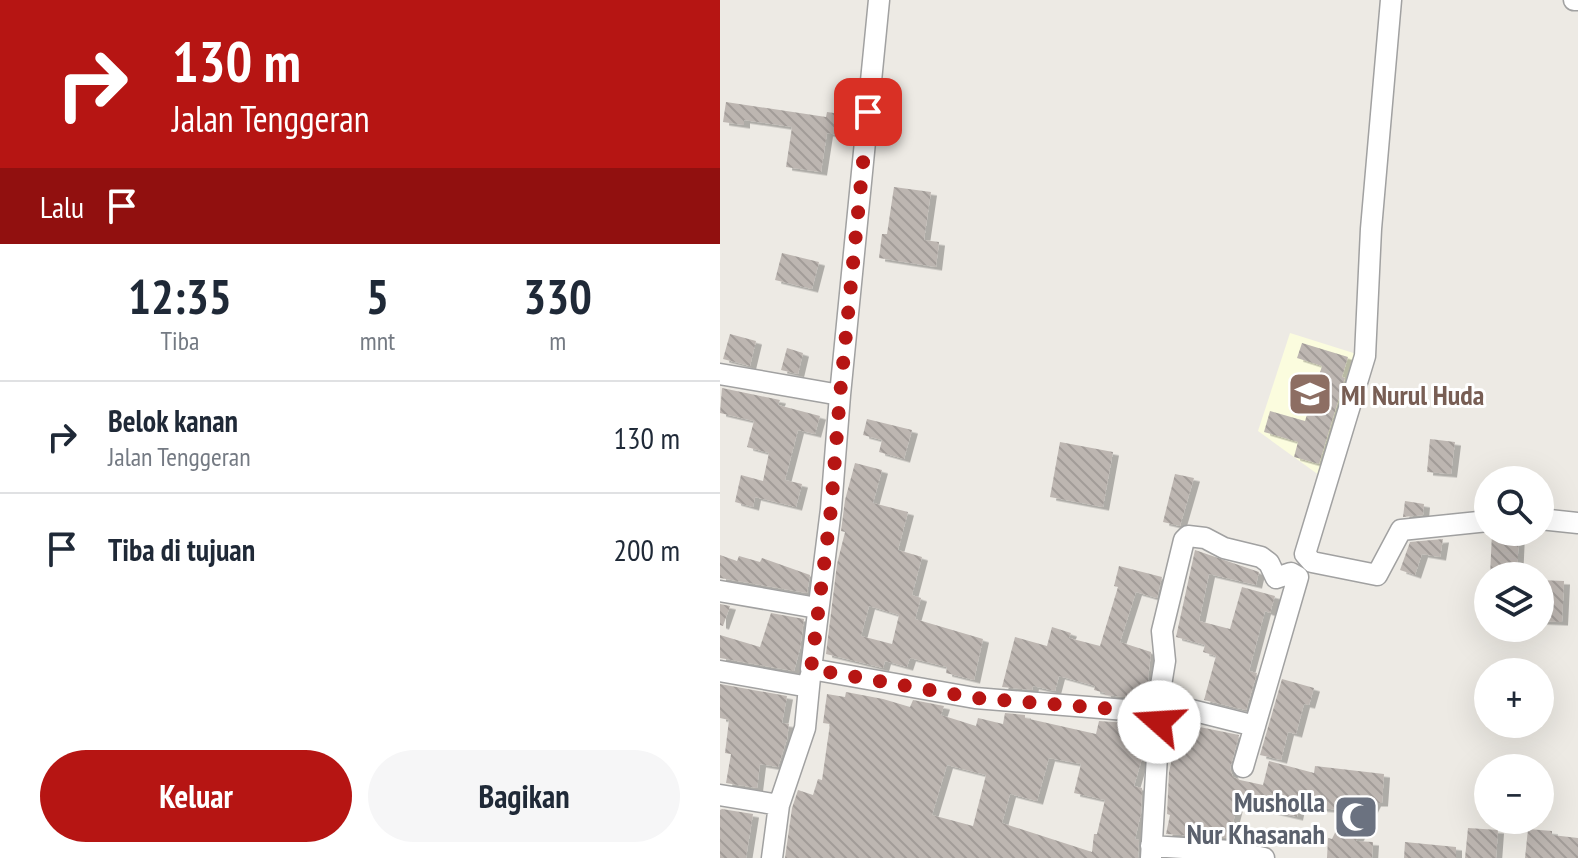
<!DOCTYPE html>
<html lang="id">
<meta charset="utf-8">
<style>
body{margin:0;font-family:"PT Sans Narrow",sans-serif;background:#f6f6f7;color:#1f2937;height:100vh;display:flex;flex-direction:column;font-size:30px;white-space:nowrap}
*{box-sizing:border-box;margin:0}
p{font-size:26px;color:#747a83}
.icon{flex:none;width:44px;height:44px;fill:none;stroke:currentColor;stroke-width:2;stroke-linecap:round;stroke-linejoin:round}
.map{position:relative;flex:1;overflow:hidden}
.drawer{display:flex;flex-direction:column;background:#fff;width:720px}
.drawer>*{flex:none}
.guide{background:#b61513;color:#fff;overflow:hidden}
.tools{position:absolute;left:754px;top:466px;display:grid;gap:16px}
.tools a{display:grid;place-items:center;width:80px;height:80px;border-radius:50%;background:#fff;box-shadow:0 8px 32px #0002;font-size:40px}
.pin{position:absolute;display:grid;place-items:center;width:68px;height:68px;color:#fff;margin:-34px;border-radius:16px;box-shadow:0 4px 12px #0006}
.me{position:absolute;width:88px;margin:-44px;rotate:289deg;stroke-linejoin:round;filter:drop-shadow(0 0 6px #0008)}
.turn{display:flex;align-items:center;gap:28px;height:168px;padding:0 40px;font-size:36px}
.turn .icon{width:104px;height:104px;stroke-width:2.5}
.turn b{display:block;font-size:56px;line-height:68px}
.then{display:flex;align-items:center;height:76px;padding:0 40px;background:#0003;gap:16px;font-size:30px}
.eta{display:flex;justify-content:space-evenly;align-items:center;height:136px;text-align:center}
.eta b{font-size:48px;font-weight:800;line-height:56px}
.button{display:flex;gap:16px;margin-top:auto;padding:16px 40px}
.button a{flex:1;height:92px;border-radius:48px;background:#b61513;color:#fff;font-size:32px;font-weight:800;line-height:92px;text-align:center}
.button a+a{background:#f6f6f7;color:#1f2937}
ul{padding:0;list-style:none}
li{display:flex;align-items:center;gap:24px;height:112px;padding:0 40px;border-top:2px solid #e0e1e3}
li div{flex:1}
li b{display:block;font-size:30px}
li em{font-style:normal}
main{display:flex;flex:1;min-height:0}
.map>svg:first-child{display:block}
</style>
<main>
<section class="drawer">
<div class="guide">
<div class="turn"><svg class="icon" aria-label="right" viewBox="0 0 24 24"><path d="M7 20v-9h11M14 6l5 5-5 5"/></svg><div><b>130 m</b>Jalan Tenggeran</div></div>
<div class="then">Lalu<svg class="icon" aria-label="arrive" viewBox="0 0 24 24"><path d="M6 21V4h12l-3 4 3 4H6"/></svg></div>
</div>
<div class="eta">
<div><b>12:35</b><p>Tiba</p></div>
<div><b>5</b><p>mnt</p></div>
<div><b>330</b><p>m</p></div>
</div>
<ul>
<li><svg class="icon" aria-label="right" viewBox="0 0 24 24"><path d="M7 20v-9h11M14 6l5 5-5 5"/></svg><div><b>Belok kanan</b><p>Jalan Tenggeran</p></div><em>130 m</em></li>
<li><svg class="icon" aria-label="arrive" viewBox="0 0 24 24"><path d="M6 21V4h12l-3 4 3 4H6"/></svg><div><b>Tiba di tujuan</b></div><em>200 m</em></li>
</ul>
<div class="button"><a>Keluar</a><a>Bagikan</a></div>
</section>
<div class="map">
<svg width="858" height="858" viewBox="0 0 858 858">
<defs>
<pattern id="building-back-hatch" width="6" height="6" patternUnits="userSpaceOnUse" patternTransform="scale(2)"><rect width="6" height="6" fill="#bdb6b1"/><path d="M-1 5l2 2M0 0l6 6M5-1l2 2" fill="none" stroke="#a29c98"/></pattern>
<filter id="shadow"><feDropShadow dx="6" dy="3.5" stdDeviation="0" flood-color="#0004"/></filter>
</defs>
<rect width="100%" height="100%" fill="#edeae4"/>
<!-- education -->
<path fill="#fbfcde" d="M570,333L643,356L603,478L538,431Z"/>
<!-- building -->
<path fill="url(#building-back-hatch)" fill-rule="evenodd" filter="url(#shadow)" d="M6,102L106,117L107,112L134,116L130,137L107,133L101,172L66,167L72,127L24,120V125L3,122Z
M174,187L211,192L204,240L219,242L216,267L159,258L162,234H167Z
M62,253L99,262L92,289L55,280Z
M10,334L36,341L30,366L3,359Z
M582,343L628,357L622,377L625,378L599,464L574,457L578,442L544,432L550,411L585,421L602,366L577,358Z
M67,348L83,353L78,374L61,370Z
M2,388L60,400L58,405L100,416L95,434L78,430L65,480L82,484L76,507L35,497L33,507L15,502L21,475L43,481L49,453L27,447L34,421L0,413Z
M147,419L192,430L184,459L159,452L162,440L143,435Z
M710,439L735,442L731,474L707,472Z
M340,442L393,452L383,507L330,497Z
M135,463L162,470L153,503L188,512L178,550L202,557L192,595L201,598L195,619L263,639L254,680L226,673L227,667L190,658L187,667L165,661L163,668L106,654L117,564L125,532L121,531L125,500ZM149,606L179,615L172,644L141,636Z
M455,474L474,478L460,526L443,522Z
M685,501L704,504L703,515L683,517Z
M775,532H799L797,576H770L772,533Z
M723,539L720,557L702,554L695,575L680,570L690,542Z
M475,550L539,572L536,585L489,574L479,621L510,629L522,587L555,596L550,613L545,611L529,671L537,673L526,710L484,700L496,656L483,652L485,645L456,637Z
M0,555L17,561L19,556L40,562L42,558L90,575L87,593L0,578Z
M399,566L442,577L437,598L416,592L400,642L431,652L426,699L385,695V693L374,690L375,686L339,676L335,691L313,686L312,690L282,687L295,637L327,646L332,627L351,633L349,638L380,646L398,587L394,586Z
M820,580L844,581L842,622L820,621Z
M0,604L10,606L3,626L0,625Z
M51,613L84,619L80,649L74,671L0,658V635L40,647Z
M562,679L594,688L589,705L584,704L576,734L568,732L561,760L540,755Z
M0,684L67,696L62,723L69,724L67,739L58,767L40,764L37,788L6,783L11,754L5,753L9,720L0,718Z
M126,692L163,699L190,707L193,700L224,706L221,715L256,726L258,718L283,724L285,713L305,715V718L376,734L379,721L422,724L421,729L426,730L424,752L414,786L422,788L421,814L415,839L419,840L418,858H65L72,808L78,790L93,795L98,779L102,780L110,724L103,723L107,694L125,697ZM329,758L361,764L354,793L385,800L377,834H374L372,852L282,823L290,794L317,801ZM227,765L266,775L253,826L212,815Z
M460,723L519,735L510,769L513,777L520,780L543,785L549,761L594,773L595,766L664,774L662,803H655L636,841L653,842L652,858H607L608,838L612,839L626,810L579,807L577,817L518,803L509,838L446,834L450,815L447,814L449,772Z
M2,809L33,814L26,858H0V810Z
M748,828L778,830L776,858H745Z
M808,829L832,831V835L858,838V858H805Z
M685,842L736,847V858H684Z"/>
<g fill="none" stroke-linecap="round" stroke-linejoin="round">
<!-- minor casing -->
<g stroke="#a1a1a1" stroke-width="23">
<path id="minor" d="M159,0L120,395L111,509L91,669L255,698L431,712L436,716
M671,0L651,229L645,356L585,554L592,562L657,575L681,530L768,521
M854,0H858
M0,374L120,395
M820,519L858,523
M0,591L97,608
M0,671L89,687L90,677
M439,702L535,726
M0,795L59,805L85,728L89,687
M431,846L511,851L544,858
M52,858L59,805
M431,858L439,722L436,716L445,661L442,631L464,540L468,536L485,538L504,548L541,557L549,563L556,578L571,573L578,577L523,767"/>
</g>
<!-- minor -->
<use href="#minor" stroke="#fff" stroke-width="20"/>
</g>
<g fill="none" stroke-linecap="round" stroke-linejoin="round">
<!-- route -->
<path stroke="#b61513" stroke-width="14" stroke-dasharray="0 25.2" d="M148,112L120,395L111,509L91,669L255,698L431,712L436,716L439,722"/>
</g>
<!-- icons -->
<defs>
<g id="school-square" transform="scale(2.3)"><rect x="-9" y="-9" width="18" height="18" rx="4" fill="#8d6e63" stroke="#fff"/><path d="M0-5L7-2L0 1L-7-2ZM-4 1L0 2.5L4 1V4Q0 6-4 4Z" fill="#fff"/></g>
<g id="mosque-square" transform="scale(2.3)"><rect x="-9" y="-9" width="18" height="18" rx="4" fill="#6b7280" stroke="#fff"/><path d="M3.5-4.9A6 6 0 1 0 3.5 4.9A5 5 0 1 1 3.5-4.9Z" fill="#fff"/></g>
</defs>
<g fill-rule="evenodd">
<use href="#school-square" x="590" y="394"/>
<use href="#mosque-square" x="636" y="817"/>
</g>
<g text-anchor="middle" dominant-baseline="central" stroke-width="6" stroke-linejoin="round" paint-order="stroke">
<!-- education labels -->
<g font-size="28" font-weight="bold" fill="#785e54" stroke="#fff" text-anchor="start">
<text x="621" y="394">MI Nurul Huda</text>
</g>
<!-- worship labels -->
<g font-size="28" font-weight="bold" fill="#5b616d" stroke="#fff" text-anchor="end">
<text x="605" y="801">Musholla<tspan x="605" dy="32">Nur Khasanah</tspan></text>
</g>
</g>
</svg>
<div class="tools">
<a><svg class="icon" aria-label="search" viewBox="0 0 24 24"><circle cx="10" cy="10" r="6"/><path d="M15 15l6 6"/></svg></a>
<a><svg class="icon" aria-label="layers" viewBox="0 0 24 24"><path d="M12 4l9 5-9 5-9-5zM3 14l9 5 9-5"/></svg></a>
<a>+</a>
<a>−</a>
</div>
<div class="pin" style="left:148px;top:112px;background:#d93025"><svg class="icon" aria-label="arrive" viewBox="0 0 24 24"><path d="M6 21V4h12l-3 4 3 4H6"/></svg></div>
<svg class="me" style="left:439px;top:722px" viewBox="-20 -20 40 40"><circle r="19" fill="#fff"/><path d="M0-13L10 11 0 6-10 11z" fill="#b61513"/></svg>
</div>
</main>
